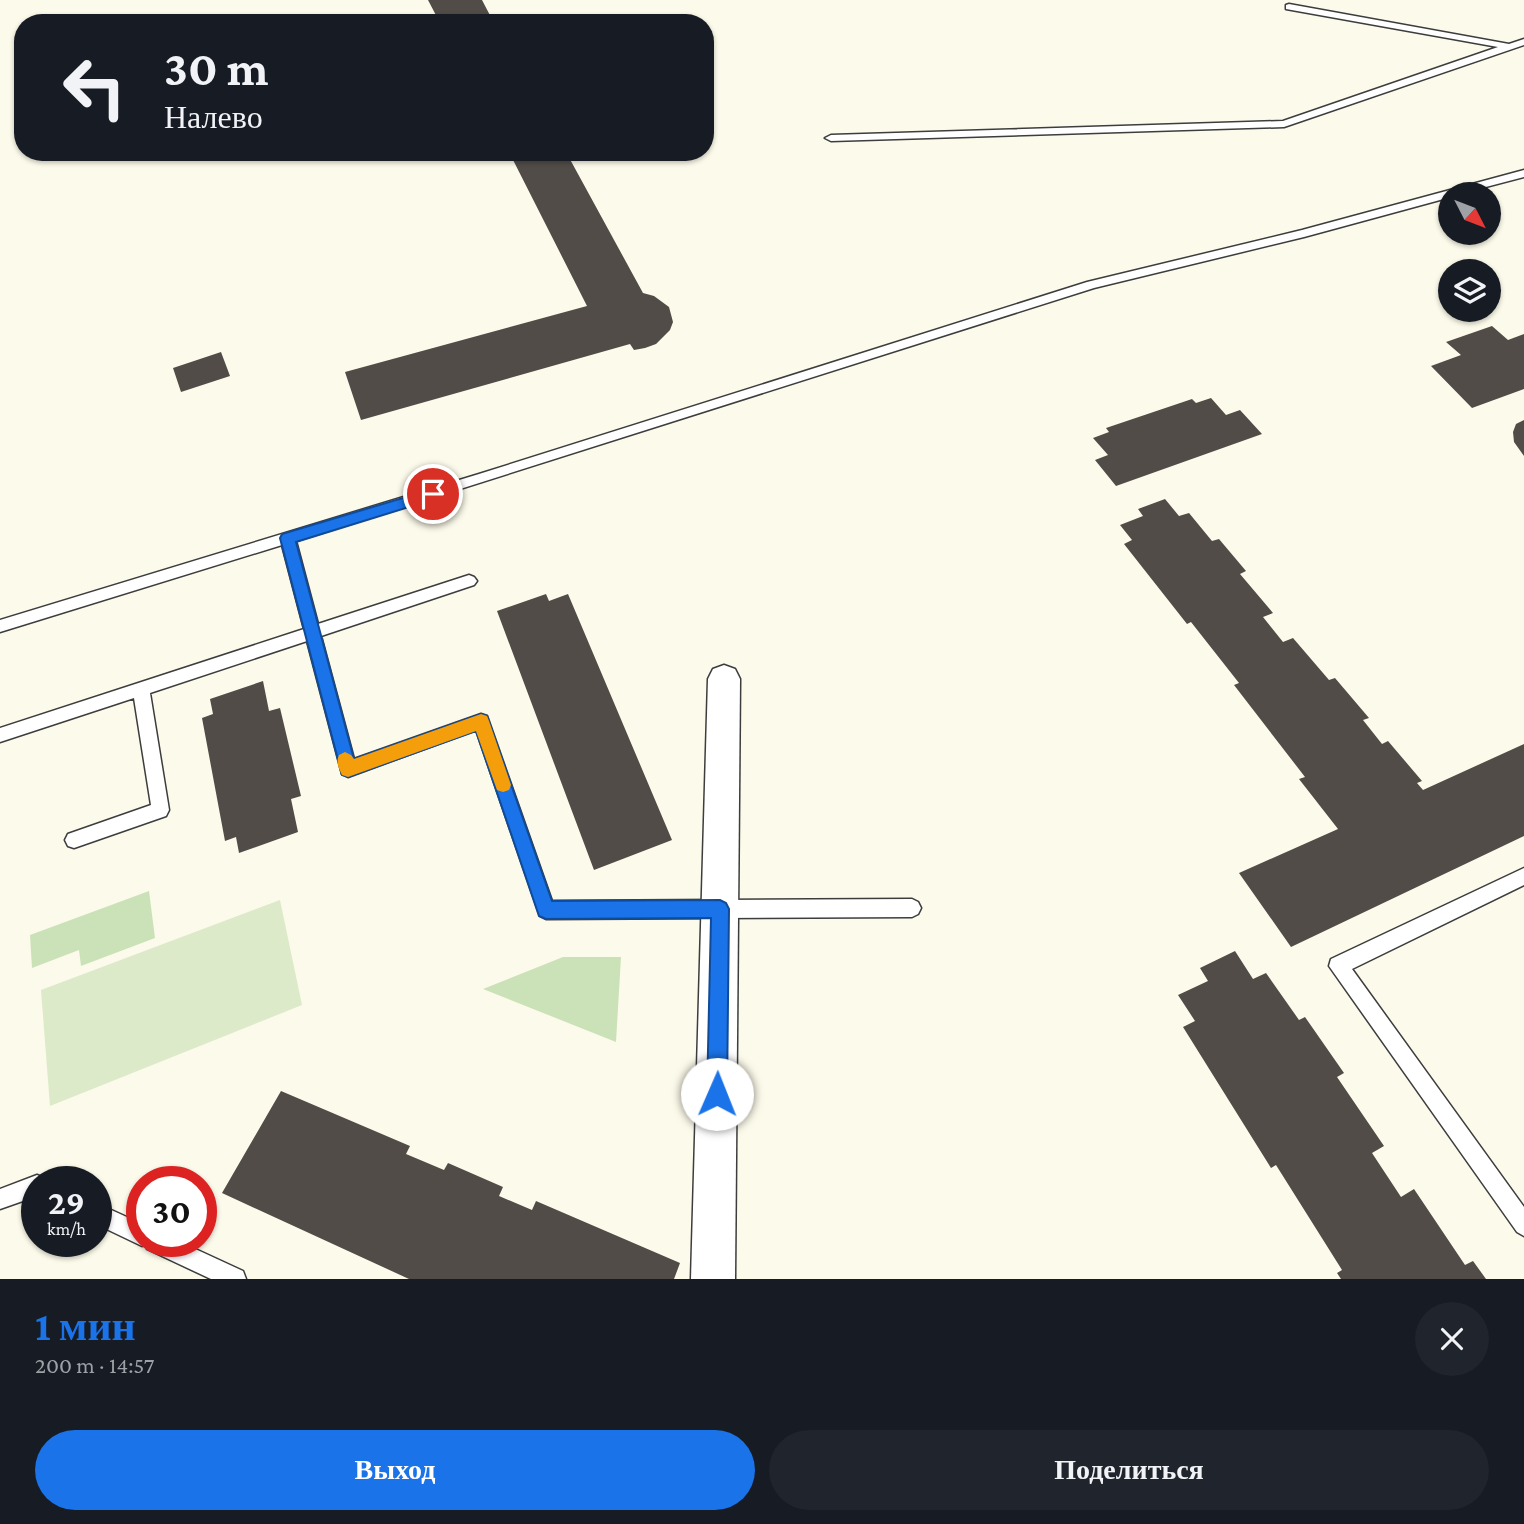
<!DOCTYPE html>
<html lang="ru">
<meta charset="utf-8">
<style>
body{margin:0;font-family:"Crimson Pro",serif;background:#20242c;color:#f1f3f6;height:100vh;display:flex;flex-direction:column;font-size:26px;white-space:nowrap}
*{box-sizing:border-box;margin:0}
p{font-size:23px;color:#9ea1a6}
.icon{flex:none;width:38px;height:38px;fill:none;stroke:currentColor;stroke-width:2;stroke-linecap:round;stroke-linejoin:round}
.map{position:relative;height:1279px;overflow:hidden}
.details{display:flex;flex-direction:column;background:#171b24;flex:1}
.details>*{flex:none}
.top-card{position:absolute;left:14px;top:14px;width:700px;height:147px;border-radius:28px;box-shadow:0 2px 5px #0004;background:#171b24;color:#f1f3f6;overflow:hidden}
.needle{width:46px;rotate:132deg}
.controls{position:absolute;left:1438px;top:182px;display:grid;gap:14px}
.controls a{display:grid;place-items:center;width:63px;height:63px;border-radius:50%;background:#171b24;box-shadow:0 2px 5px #0004;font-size:35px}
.speed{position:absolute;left:21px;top:1166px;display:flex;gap:14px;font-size:35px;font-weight:700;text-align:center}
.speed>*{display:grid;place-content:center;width:91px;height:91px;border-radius:50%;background:#171b24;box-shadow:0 2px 5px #0004;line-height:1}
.speed small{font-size:18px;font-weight:400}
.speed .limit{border:10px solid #d22;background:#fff;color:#111}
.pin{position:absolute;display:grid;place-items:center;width:60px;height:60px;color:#fff;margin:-30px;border:4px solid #fff;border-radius:50%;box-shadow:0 2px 7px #0007}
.me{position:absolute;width:77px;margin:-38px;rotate:1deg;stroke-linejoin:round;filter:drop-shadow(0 0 5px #0008)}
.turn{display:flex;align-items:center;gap:24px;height:147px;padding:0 35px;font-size:32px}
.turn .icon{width:91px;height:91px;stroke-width:2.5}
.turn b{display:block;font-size:49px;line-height:60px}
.round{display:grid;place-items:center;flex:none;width:74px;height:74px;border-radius:37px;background:#20242c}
.headline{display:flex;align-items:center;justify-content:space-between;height:119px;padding:0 35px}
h1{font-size:42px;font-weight:700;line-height:52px;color:#1a73e8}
.primary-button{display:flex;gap:14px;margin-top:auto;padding:14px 35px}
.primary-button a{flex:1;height:80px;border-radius:42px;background:#1a73e8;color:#fff;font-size:28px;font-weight:700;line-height:80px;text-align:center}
.primary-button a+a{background:#20242c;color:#f1f3f6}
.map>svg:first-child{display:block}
</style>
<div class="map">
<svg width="1524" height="1279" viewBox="0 0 1524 1279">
<rect width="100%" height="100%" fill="#fcfaea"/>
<!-- green -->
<path fill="#cbe2b9" d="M149,891L155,938L81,966L79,950L32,968L30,935Z
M563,957H621L616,1042L483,989Z"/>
<!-- pitch -->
<path fill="#dceac9" d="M280,900L302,1005L50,1106L41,990Z"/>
<!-- building -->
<path fill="#514c48" d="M428,0H482L494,23H440Z
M509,152H566L643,293L654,296L669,307L673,322L670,330L656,344L645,348L634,350L630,344L361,420L345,372L587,306Z
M1492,326L1508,340L1524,334V389L1472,408L1431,366L1461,355L1446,342Z
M221,352L230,376L181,392L173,368Z
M1211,398L1226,415L1240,410L1262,434L1116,486L1095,460L1108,455L1093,438L1109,432L1106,428L1192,399L1196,403Z
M1524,420V456L1514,442L1513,432L1516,424Z
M1165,499L1179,516L1189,513L1212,541L1219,539L1246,571L1240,574L1273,613L1263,617L1283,642L1293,638L1329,680L1335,678L1369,718L1363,720L1382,744L1388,741L1422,781L1417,783L1423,790L1524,744V836L1291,947L1239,873L1338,829L1299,779L1305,777L1234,685L1239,683L1191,622L1187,624L1124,544L1132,540L1120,525L1143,516L1138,509Z
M546,594L549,601L568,594L672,840L594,870L497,611Z
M263,681L269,711L280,708L301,796L291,799L298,832L239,853L236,837L225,841L202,718L213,714L210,699Z
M1235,951L1253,979L1266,973L1299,1020L1305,1017L1344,1073L1337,1077L1384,1146L1372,1153L1401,1197L1414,1189L1465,1265L1473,1261L1486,1279H1341L1337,1273L1342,1270L1276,1165L1271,1168L1183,1027L1195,1021L1178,995L1208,981L1200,968Z
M281,1091L410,1146L406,1154L444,1170L448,1163L503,1187L499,1196L532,1210L536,1201L680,1263L674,1279H409L222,1193Z"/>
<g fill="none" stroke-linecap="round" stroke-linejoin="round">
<!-- service casing -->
<g stroke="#3d3d3d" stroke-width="3">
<path id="service" d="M1289,4L1509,44L1524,39V45L1284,127L831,141L825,138L831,135L1283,121L1498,47L1286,9V5Z
M1524,170V177L1459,194H1451V197L1304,237L1094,288L296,541L318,624L469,575L474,577L477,581L474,585L321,636L354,759L481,714L487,716L552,901L912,899L918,902L921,908L918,914L912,917L546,919L540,916L476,730L348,777L342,774L307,641L150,693L169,810L166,816L74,848L68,846L65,840L68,834L151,805L134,698L0,742V728L304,629L282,545L0,632V620L479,474L1087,282L1302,230Z
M1524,868V885L1352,969L1524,1207V1236L1517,1232L1329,966L1331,959Z
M37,1175L44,1178L46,1181H37V1196L0,1209V1189Z
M96,1203L142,1224V1241H178L243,1271L246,1279H211L147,1249L146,1244L142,1246L96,1224Z"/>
</g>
<!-- minor casing -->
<g stroke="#3d3d3d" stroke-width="3">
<path id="minor" d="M724,665L735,669L740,679L735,1279H691L708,679L713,669Z"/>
</g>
<!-- service -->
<use href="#service" fill="#fff" fill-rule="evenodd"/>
<!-- minor -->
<use href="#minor" fill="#fff" fill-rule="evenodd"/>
</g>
<!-- route -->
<path fill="#1a73e8" stroke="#114b97" stroke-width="2" d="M433,489L440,494L438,498L296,542L354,759L481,714L487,716L552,901L720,900L726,903L729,909L727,1094L724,1101L717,1104L709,1101L707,1094L711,918L546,919L539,916L476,731L348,777L342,775L280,538L282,534Z"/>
<!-- slow -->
<path fill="#f59e0b" d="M481,714L487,716L489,721L511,785L509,790L503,792L497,790L476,731L348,777L342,775C338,767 336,762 339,755L345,752L351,755L354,759Z"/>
</svg>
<div class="controls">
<a><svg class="needle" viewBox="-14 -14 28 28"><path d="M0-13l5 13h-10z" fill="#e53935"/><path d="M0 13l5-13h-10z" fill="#9ea1a6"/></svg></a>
<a><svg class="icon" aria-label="layers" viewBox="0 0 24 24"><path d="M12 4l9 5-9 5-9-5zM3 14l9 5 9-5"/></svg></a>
</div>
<div class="speed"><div>29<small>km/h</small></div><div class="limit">30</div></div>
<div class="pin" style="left:433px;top:494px;background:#d93025"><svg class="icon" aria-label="arrive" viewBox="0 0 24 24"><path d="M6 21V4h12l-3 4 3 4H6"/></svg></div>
<svg class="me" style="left:717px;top:1094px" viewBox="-20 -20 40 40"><circle r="19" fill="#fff"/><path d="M0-13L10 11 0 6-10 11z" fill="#1a73e8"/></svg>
<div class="top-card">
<div class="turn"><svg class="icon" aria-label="left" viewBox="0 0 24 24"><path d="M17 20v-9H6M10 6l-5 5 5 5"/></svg><div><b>30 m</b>Налево</div></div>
</div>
</div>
<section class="details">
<div class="headline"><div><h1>1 мин</h1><p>200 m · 14:57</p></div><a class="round"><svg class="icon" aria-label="close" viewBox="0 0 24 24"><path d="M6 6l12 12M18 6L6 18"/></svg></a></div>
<div class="primary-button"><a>Выход</a><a>Поделиться</a></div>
</section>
